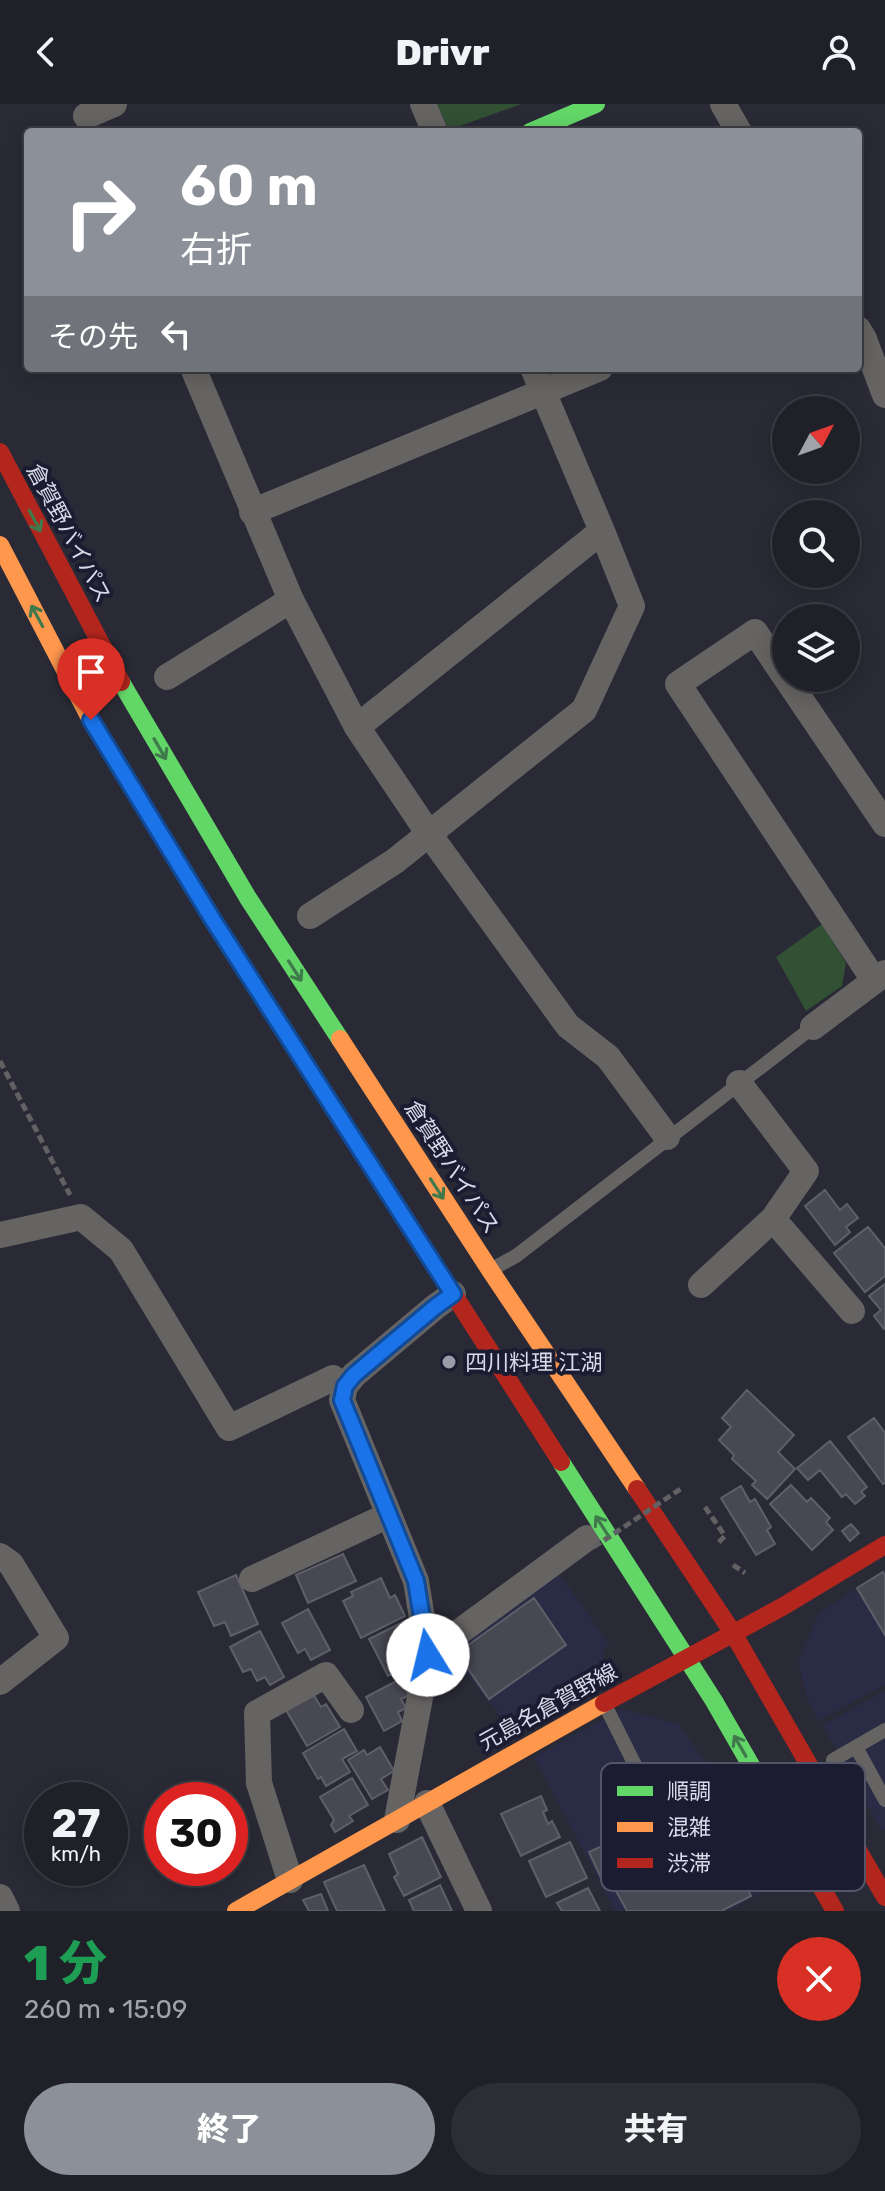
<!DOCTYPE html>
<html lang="ja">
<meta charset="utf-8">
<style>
body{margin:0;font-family:Rubik,"Noto Sans JP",sans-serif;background:#2d2d34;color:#f1f3f6;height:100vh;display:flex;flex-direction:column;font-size:30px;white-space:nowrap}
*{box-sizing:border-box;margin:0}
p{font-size:26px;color:#a2a3a8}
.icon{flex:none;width:44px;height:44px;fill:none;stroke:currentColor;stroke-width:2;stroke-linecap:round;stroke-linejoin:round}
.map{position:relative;height:1807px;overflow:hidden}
.details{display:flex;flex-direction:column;background:#202028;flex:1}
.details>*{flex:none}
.banner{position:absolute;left:24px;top:24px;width:838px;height:244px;border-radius:8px;box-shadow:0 4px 20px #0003,0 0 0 2px #3d3e45;background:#8c9099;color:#fff;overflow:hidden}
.needle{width:52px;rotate:49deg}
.buttons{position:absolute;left:772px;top:292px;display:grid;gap:16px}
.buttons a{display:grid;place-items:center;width:88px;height:88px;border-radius:50%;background:#202028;box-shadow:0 4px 20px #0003,0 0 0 2px #3d3e45;font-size:40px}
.speed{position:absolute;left:24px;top:1678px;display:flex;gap:16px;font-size:40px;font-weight:700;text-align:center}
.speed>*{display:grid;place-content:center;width:104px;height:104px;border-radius:50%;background:#202028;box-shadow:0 4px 20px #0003,0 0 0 2px #3d3e45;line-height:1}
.speed small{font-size:20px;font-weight:400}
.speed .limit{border:12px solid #d22;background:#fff;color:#111}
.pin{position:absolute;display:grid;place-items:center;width:68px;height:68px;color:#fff;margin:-82px -34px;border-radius:50% 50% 50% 0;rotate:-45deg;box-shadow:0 0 8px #0007}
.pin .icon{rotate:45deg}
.me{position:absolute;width:88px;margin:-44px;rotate:351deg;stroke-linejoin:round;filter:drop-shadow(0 0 6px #0008)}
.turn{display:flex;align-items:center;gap:28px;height:168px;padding:0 24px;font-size:36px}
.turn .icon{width:104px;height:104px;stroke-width:2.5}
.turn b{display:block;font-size:56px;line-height:68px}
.then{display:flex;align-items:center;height:76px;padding:0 24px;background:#0003;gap:16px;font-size:30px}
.round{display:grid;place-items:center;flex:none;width:84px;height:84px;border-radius:42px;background:#2d2d34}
.headline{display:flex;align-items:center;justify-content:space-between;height:136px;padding:0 24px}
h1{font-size:48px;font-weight:800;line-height:60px;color:#1e9e55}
.primary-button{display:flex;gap:16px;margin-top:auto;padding:16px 24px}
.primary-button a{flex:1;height:92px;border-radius:48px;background:#8c9099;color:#fff;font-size:32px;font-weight:800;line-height:92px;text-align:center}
.primary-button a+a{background:#2d2d34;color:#f1f3f6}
header{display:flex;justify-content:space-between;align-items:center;height:104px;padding:0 24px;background:#202028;font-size:36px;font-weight:800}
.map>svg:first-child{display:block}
</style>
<header><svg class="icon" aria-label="back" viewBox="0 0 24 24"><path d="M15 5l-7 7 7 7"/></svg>Drivr<svg class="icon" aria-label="person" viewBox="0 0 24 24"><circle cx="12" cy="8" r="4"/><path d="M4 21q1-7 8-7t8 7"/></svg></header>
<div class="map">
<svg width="885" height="1807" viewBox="0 0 885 1807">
<rect width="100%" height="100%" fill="#2a2a36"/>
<!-- built -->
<path fill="#2a2c45" d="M885,1466V1581L818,1617L807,1593L798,1558L819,1509Z
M558,1468L609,1540L603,1547V1557L515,1631L448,1545Z
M885,1587V1726L882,1727L822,1621Z
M622,1605L678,1620L706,1658L759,1761L764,1787L728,1807H615L534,1653Z"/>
<!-- green -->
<path fill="#325033" d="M437,0H521L449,26Z
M822,820L846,859L842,882L806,907L776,853Z"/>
<!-- building -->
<path fill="#484853" stroke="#5f5f6a" stroke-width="2" d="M825,1086L840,1106L847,1100L858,1114L846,1123L850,1128L835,1141L805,1102Z
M868,1123L885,1144V1172L865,1188L834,1149Z
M885,1180V1224L884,1225L874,1212L881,1206L869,1192Z
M747,1286L794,1331L778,1348L795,1365L767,1395L752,1381L756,1377L732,1355L734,1351L719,1336L731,1323L722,1314Z
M874,1314L885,1329V1379L883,1380L848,1333Z
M830,1337L867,1383L861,1388L865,1392L855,1400L846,1390L842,1393L820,1366L808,1376L797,1364Z
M791,1381L807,1398L811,1394L830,1414L826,1418L833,1426L812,1446L770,1400Z
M741,1382L750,1398L755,1395L771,1423L767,1426L775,1440L756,1451L721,1394Z
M851,1420L859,1429L850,1437L842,1427Z
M343,1450L356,1477L308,1499L296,1471Z
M883,1468L885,1472V1531L857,1484Z
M236,1471L258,1520L231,1532L225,1518L214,1522L198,1488Z
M381,1474L390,1494L395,1491L405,1512L361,1534L343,1497L353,1492L351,1488Z
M534,1494L566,1541L489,1595L457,1549Z
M308,1505L330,1546L311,1556L305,1545L298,1549L282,1519Z
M405,1517L415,1537L409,1540L413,1549L406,1552L410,1561L388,1572L369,1535Z
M260,1527L284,1573L270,1581L265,1573L257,1577L251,1565L243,1568L230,1543Z
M400,1575L409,1591L401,1595L406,1604L398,1608L402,1617L384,1627L366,1593Z
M313,1590L321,1603L326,1600L340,1623L307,1642L286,1606Z
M344,1625L357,1647L342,1655L350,1668L326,1682L321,1673L318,1675L303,1649Z
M380,1643L394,1667L381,1675L388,1686L372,1695L348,1656L364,1646L367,1651Z
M352,1674L368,1701L349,1712L353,1717L335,1728L331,1721L334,1716L320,1693Z
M541,1692L547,1706L543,1708L548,1720L552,1717L560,1733L521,1752L501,1710Z
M422,1733L441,1773L404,1792L394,1773L398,1770L389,1750Z
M723,1734L751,1792L721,1807H627L616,1787Z
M615,1736L628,1764L602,1776L589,1748Z
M570,1738L587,1774L546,1793L529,1757Z
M364,1761L385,1807H337L324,1778Z
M440,1781L452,1807H414L409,1796Z
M588,1784L600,1807H562L557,1799Z
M321,1790L328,1807H309L303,1796Z"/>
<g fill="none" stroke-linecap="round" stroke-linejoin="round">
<!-- path -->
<path stroke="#616063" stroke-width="5" stroke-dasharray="8 4" stroke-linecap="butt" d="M0,957L70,1091
M705,1403L725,1432L717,1440
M733,1461L745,1469"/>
<!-- lane -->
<path stroke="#666463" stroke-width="14" d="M494,1164L516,1152L813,923
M604,1599L671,1733L737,1700
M856,1643L885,1696
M833,1656L885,1626"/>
<!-- street -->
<path stroke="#666463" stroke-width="26" d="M423,0L435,28
M723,0L739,28
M86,12L114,0
M858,225L864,235L885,291
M193,264L291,496L357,623L429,730L568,922L608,953L667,1033
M252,408L600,264
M167,573L291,496
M786,574L755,528L678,580L874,876
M786,574L885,720
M357,623L602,427
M310,812L395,757L584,606L632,502L602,427L533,264
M813,923L885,869
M773,1115L852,1207
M0,1131L81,1113L121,1146L229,1324L333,1274L345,1282
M701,1181L773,1115L806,1067L739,979
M0,1452L11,1460L56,1534L0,1578
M252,1475L389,1411
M428,1551L587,1434
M427,1699L479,1807
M397,1716L428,1551L416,1477L342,1296L345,1282L354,1271L435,1203L453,1190
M290,1776L259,1679L257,1609L326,1571L351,1606
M0,1793L7,1807"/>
<!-- fast -->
<path stroke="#63d668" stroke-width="18" d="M530,28L596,0
M121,578L248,794L340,935
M561,1358L714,1597L768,1691"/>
<!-- slow -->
<path stroke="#ff974d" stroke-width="18" d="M0,441L91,616L213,816L291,937
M340,935L490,1166L637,1385
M236,1807L604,1599"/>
<!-- jam -->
<path stroke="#b3261e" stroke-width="18" d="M0,348L121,578
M291,937L561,1358
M637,1385L733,1529L885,1793
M604,1599L782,1503L885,1441
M768,1691L835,1807"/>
<!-- path-bridge -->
<path stroke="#616063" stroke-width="5" stroke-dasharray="8 4" stroke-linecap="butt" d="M594,1443L682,1384"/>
</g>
<!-- one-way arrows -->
<defs><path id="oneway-shaft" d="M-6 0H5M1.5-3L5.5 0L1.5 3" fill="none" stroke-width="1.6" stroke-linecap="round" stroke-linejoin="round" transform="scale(2)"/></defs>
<g stroke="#3f794c">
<use href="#oneway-shaft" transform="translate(35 417) rotate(62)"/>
<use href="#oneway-shaft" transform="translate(37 512) rotate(-118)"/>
<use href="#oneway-shaft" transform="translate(160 645) rotate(60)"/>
<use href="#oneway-shaft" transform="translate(295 867) rotate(57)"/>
<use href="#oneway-shaft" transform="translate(437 1085) rotate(57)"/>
<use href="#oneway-shaft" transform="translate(602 1422) rotate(-123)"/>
<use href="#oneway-shaft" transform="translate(740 1642) rotate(-120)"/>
</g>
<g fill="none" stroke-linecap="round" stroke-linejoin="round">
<!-- route casing -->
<g stroke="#114b97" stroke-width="20">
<path id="route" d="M91,616L213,816L453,1190L435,1203L354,1271L345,1282L342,1296L416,1477L428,1551"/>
</g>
<!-- route -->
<use href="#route" stroke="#1a73e8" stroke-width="14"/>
</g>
<!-- markers -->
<circle fill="#9b9caa" stroke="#1b1c31" stroke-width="3" cx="449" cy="1258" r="8"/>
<g text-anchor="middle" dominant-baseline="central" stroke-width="8" stroke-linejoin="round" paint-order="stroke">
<!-- street labels -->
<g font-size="22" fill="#d8dae9" stroke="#1b1c31">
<text transform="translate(69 429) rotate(62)">倉賀野バイパス</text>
<text transform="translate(452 1063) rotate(57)">倉賀野バイパス</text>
<text transform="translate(548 1603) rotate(-29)">元島名倉賀野線</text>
</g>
<!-- poi labels -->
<g font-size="22" fill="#d8dae9" stroke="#1b1c31" text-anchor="start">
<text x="465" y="1258">四川料理 江湖</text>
</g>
</g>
<!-- legend -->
<rect x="601" y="1659" width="264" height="128" rx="12" fill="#1b1c31" stroke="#545568" stroke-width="2"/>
<rect x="617" y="1682" width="36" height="10" fill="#63d668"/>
<rect x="617" y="1718" width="36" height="10" fill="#ff974d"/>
<rect x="617" y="1754" width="36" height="10" fill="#b3261e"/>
<g font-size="22" fill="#d8dae9">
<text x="667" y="1695">順調</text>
<text x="667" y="1731">混雑</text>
<text x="667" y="1767">渋滞</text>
</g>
</svg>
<div class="buttons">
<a><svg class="needle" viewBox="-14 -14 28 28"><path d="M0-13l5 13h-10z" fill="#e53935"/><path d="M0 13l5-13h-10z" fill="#a2a3a8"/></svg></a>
<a><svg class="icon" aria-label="search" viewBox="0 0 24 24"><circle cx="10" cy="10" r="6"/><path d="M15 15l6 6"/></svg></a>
<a><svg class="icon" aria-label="layers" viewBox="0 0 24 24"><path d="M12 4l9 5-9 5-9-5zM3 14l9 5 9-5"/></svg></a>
</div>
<div class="speed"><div>27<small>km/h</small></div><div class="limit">30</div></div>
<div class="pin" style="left:91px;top:616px;background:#d93025"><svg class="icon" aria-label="arrive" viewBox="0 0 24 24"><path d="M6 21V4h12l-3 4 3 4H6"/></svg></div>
<svg class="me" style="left:428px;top:1551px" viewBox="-20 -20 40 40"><circle r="19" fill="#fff"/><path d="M0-13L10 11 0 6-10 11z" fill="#1a73e8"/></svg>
<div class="banner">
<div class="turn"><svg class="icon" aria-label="right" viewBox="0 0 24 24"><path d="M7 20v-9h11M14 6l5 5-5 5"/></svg><div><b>60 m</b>右折</div></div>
<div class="then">その先<svg class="icon" aria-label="left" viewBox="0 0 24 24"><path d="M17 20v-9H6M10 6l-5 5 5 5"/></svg></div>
</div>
</div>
<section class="details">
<div class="headline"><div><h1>1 分</h1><p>260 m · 15:09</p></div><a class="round" style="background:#d93025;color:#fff"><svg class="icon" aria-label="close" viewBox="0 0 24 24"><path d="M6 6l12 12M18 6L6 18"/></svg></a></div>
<div class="primary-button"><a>終了</a><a>共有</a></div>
</section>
